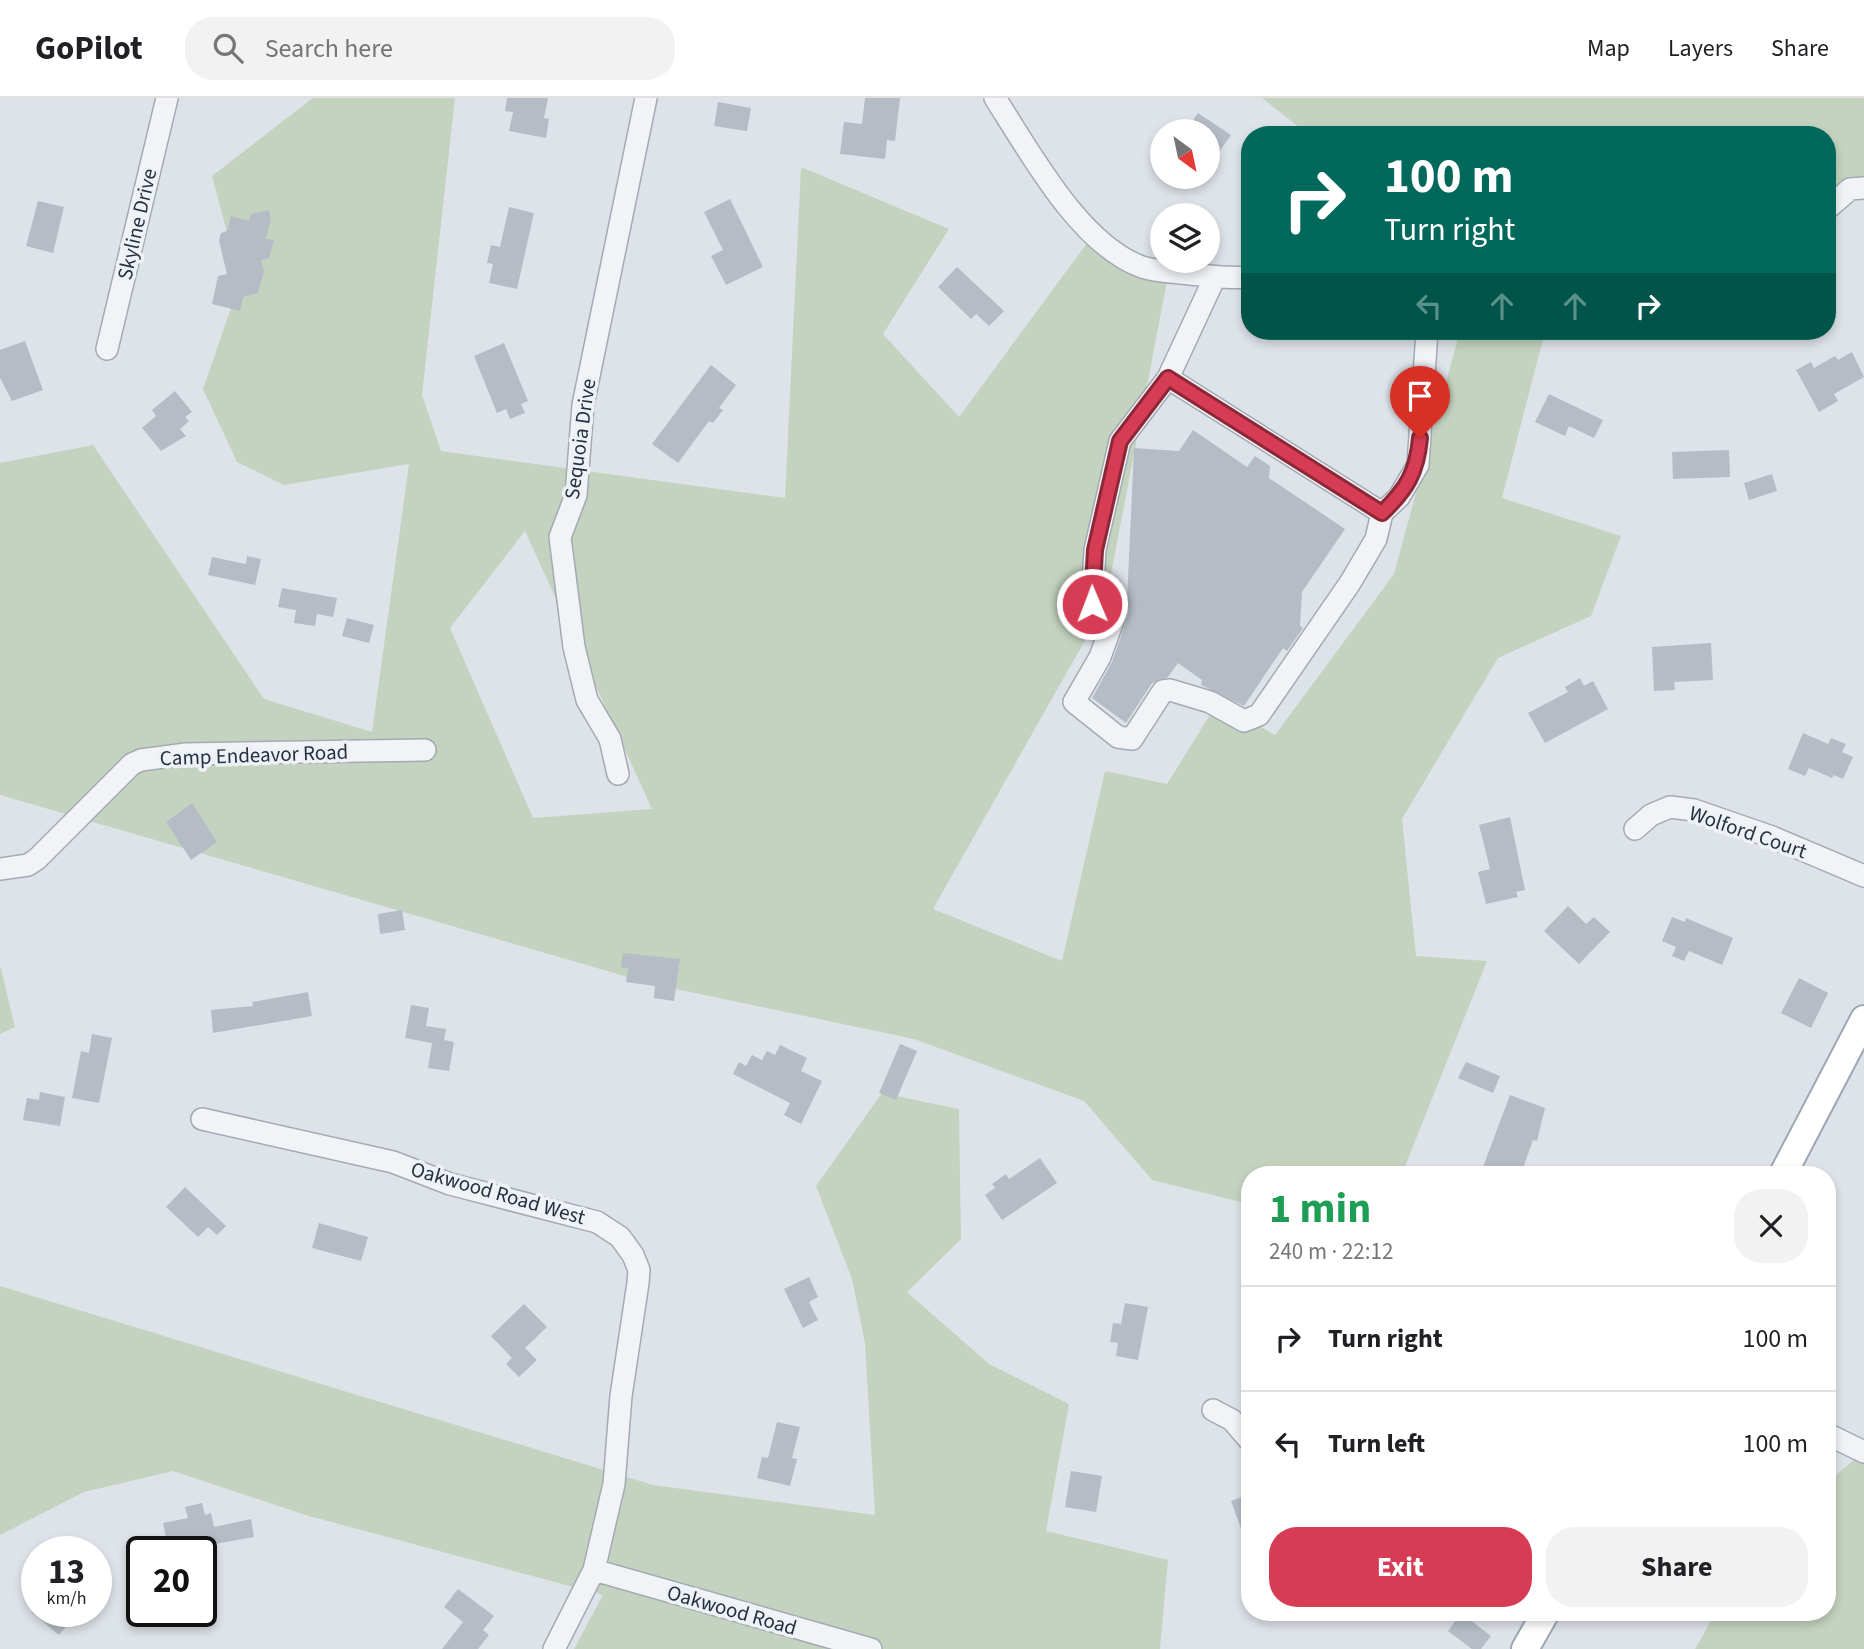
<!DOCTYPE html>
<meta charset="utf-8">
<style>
body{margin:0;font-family:"Source Sans 3",sans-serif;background:#f2f2f2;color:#202124;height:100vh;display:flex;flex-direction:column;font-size:26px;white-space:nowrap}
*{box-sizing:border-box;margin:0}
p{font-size:23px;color:#757577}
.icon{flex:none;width:38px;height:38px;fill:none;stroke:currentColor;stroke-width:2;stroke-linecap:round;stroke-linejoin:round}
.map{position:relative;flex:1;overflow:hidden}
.panel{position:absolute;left:1241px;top:1068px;width:595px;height:455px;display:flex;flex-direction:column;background:#fff;border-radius:28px;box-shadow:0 4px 10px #0003}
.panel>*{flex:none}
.hud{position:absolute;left:1241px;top:28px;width:595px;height:214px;border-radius:28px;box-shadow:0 4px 10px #0003;background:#00695c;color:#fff;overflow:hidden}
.needle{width:46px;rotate:147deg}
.tools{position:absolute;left:1150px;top:21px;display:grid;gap:14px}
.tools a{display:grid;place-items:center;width:70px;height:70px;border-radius:50%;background:#fff;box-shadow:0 4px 10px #0003;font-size:35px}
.speed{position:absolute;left:21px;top:1438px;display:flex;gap:14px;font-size:35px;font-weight:700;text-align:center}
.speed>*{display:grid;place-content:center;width:91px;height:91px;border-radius:50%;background:#fff;box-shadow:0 4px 10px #0003;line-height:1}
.speed small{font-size:18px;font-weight:400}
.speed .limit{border:4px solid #111;border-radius:10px;background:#fff;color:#111}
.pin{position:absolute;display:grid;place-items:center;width:60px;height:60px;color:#fff;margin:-72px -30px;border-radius:50% 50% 50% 0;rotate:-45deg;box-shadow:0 0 7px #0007}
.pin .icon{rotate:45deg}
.me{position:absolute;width:77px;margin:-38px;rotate:359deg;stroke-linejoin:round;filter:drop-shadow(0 0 5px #0008)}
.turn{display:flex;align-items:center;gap:24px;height:147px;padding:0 28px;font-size:32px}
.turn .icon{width:91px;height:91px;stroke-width:2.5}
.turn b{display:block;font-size:49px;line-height:60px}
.lanes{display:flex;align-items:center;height:66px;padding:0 28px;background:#0003;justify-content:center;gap:35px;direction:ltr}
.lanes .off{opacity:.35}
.round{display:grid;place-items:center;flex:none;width:74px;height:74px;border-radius:28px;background:#f2f2f2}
.summary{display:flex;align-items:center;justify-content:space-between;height:119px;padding:0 28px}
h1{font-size:42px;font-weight:700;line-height:52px;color:#1e9e55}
.cta{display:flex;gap:14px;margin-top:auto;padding:14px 28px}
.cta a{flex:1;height:80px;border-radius:28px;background:#d63c54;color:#fff;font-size:28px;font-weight:700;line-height:80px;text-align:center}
.cta a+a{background:#f2f2f2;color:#202124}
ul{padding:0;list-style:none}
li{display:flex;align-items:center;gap:21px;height:105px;padding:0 28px;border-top:2px solid #e0e0e0}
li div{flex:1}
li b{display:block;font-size:26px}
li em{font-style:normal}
header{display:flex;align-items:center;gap:42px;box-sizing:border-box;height:98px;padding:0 35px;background:#fff;border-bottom:2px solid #e0e0e0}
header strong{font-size:33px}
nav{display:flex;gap:38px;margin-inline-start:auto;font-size:24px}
.search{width:490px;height:63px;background:#f2f2f2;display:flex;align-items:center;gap:18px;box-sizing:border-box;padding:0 24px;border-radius:28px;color:#757577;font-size:26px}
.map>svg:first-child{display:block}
</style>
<header>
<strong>GoPilot</strong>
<div class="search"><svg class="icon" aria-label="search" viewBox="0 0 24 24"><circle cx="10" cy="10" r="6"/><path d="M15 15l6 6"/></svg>Search here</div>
<nav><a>Map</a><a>Layers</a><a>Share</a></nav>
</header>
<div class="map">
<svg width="1864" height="1551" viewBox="0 0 1864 1551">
<rect width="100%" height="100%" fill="#dee3e9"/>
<!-- green -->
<path fill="#c4d3bf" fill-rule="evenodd" d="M313,0H455L422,297L441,353L785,400L801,69L949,131L883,236L959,319L1093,137L1169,173L1105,507L933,811L1062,863L1105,673L1167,686L1218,604L1275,637L1394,476L1460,233H1545L1502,400L1621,438L1591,518L1498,560L1402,721L1416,858L1487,863L1402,1076H1250L1249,1106L1152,1082L1084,1003L914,941L652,886L0,697V365L93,347L264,601L372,634L409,366L284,387L237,364L203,291L240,184L212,78ZM525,433L652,711L533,720L450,530Z
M1262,0H1864V81L1851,79L1827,95V37H1309Z
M0,867L15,929L0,936Z
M882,995L959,1011L961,1141L907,1194L989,1266L1069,1306L1046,1433L1168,1462L1160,1551H574L603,1497L309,1418L173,1373L84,1394L0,1437V1188L653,1387L875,1417L865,1245L852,1181L816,1088Z
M1249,1209V1341L1241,1332Z
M1864,1353V1551H1695L1716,1514H1827V1385Z"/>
<!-- building -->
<path fill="#b5bcc6" d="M507,0H548L544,20L549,21L546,40L509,33L513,14L505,13Z
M865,0H900L895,43L887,42L885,61L840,56L844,24L862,26Z
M718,4L751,10L747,33L714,28Z
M1198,15L1231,37L1217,57L1208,51V33H1186Z
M730,101L763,169L726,187L711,158L723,152L704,114Z
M38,103L64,109L53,155L26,148Z
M509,109L534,115L517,191L489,185L493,166L487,165L491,147L500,149Z
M269,112L271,121L266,141L274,142L269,160L261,162L264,173L258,195L243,199L240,213L212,206L218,178L227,176L219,143L221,135L227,133L231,118L249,123L251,116Z
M957,169L1004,213L989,228L976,216L971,221L938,189Z
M25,243L43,292L12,303L0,280V252Z
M504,245L528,303L521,306L525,315L510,321L506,311L497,315L474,258Z
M1852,254L1864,279L1834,296L1838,303L1819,314L1796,272L1811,264L1814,270L1835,258L1838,262Z
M711,267L736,287L719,310L723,312L713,325L709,323L678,365L652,346Z
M175,293L192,314L185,319L189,323L180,331L186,338L161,353L142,330L156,318L152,312Z
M1549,296L1603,322L1594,340L1569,328L1565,338L1535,324Z
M1193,332L1247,369L1255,358L1270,368L1269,380L1345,431L1302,494L1300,528L1303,530L1287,553L1283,550L1244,608L1201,587L1202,582L1178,565L1168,579L1152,585L1126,625L1092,600L1112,564L1126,524L1134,350L1179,353Z
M1729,352L1730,379L1673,381L1672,354Z
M1772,376L1777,393L1749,402L1744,385Z
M247,458L261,461L255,487L208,477L212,459L246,466Z
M282,490L337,500L333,519L317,516L315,528L294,525L296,512L278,509Z
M347,520L374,527L369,545L342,538Z
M1711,545L1713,582L1674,584L1675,592L1654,593L1652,549Z
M1580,580L1584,588L1593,583L1608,611L1545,645L1528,615L1568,594L1565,589Z
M1803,635L1828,646L1831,640L1846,646L1842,654L1853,659L1843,681L1834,677L1832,680L1809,670L1805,678L1788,671Z
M192,705L217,744L191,762L166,724Z
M1510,719L1525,792L1516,794L1518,799L1486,806L1478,774L1490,771L1479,727Z
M1568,808L1586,826L1594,819L1610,834L1579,866L1544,833Z
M402,812L405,832L380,836L378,816Z
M1672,819L1685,824L1686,820L1733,840L1722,867L1689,853L1684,863L1672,858L1676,849L1662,843Z
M623,855L680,861L674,903L654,900L655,888L626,884L628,870H621Z
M1799,880L1828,895L1811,930L1781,915Z
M308,894L312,918L213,935L211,912L253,908L252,904Z
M411,907L429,910L426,928L446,931L444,942L454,944L449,973L428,970L432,945L405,940Z
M92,936L112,940L99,1005L72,1000L81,953L89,955Z
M900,946L917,953L896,1002L879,995Z
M780,947L807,960L801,973L822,983L801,1026L784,1017L790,1005L733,976L739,964L746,968L752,957L762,962L767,953L775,957Z
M1466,964L1500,978L1493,995L1458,980Z
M40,994L65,999L60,1028L23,1022L27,1000L39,1002Z
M1510,997L1545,1010L1537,1043L1533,1042L1521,1076H1503L1483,1069Z
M1040,1060L1057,1085L1002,1122L985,1097L995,1090L992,1086L1006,1076L1009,1081Z
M185,1089L226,1128L217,1137L208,1129L198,1139L166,1109Z
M319,1125L368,1139L361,1163L312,1150Z
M809,1179L818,1199L809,1204L818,1222L803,1230L784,1191Z
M1125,1205L1148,1209L1138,1262L1116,1258L1118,1245L1110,1244L1113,1225L1121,1226Z
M524,1206L547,1229L525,1250L537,1262L519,1279L506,1266L512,1260L491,1238Z
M777,1324L800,1329L792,1360L797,1361L790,1388L757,1380L762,1359L768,1360Z
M1071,1373L1102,1378L1096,1414L1065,1409Z
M1250,1396V1448L1248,1449L1231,1403Z
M202,1405L205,1417L211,1415L214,1429L251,1421L254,1439L169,1454L163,1425L188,1420L185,1409Z
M458,1491L494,1518L483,1532L489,1537L478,1551H442L463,1524L444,1509Z
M31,1514H62L72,1521L59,1537Z
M1461,1515L1491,1538L1481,1551H1472L1448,1533Z"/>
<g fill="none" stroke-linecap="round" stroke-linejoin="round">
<!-- minor casing -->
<g stroke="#a3aab3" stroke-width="24">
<path id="minor" d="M995,0C1030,54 1079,146 1142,169C1157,174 1175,174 1190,176C1211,178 1229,181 1250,179
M1827,111L1850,91L1864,90
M1215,179L1168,280L1120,343L1095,452L1092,506L1114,520L1100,559L1074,604L1118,639L1132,641L1163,593L1170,592L1210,604L1244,623L1259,617L1350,485L1376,441L1382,415L1399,399L1418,367L1427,233
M107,251L167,0
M1168,280L1382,415
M618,676L610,641L587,602L574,549L560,439L576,397L583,307L646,0
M1635,731L1651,717L1670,709L1694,712L1772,739L1864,778
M0,771L28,767L37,761L132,666L141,662L186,656L425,652
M202,1021L393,1064L450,1086L597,1124L620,1139L633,1157L639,1172L638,1185L621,1298L614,1386L594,1472L554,1551
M1213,1312L1232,1322L1250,1343
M1827,1336L1864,1354
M594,1472L871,1551"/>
</g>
<!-- major casing -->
<g stroke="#9da7b5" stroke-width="30">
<path id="major" d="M1783,1076L1864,921
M1525,1551L1546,1514"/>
</g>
<!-- minor -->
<use href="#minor" stroke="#f1f3f7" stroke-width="21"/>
<!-- major -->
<use href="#major" stroke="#fff" stroke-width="26"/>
</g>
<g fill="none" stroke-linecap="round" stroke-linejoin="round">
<!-- route casing -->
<g stroke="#8b2737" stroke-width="18">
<path id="route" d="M1092,506L1095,452L1120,343L1168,280L1382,415C1407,391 1417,374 1420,340"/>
</g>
<!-- route -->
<use href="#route" stroke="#d63c54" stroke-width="12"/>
</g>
<g text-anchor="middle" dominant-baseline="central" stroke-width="7" stroke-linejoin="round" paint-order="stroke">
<!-- street labels -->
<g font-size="21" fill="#273041" stroke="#eef2f6">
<text transform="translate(137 126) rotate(-77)">Skyline Drive</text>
<text transform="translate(580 341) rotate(-82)">Sequoia Drive</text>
<text transform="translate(254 657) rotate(-2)">Camp Endeavor Road</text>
<text transform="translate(1748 734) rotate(19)">Wolford Court</text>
<text transform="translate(498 1095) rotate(16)">Oakwood Road West</text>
<text transform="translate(732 1512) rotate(16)">Oakwood Road</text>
</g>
</g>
</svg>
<div class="tools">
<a><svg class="needle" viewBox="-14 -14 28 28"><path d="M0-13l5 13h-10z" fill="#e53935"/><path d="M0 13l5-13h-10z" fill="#757577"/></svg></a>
<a><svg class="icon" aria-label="layers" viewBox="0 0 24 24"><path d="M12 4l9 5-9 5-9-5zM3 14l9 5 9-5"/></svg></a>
</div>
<div class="speed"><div>13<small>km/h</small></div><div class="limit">20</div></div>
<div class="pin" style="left:1420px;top:340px;background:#d93025"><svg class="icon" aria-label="arrive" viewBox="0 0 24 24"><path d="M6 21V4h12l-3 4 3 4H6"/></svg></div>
<svg class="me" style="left:1092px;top:506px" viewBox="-20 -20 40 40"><circle r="17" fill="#d63c54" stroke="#fff" stroke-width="3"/><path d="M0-11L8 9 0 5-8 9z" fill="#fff"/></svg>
<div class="hud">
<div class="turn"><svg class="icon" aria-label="right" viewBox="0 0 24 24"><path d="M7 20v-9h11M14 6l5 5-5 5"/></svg><div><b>100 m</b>Turn right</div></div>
<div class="lanes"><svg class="icon off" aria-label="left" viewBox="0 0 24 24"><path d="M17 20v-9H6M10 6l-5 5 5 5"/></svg><svg class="icon off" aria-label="ahead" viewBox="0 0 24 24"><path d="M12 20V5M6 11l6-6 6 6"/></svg><svg class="icon off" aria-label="ahead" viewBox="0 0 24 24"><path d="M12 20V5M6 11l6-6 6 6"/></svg><svg class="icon" aria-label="right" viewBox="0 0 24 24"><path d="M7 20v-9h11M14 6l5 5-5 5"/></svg></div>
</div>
<section class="panel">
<div class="summary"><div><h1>1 min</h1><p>240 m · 22:12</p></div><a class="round"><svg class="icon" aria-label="close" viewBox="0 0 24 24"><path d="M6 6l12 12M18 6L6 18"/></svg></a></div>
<ul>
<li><svg class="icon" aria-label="right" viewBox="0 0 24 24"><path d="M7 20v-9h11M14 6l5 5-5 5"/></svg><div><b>Turn right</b></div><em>100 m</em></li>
<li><svg class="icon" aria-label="left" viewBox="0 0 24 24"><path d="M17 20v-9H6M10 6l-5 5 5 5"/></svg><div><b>Turn left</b></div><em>100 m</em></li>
</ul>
<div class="cta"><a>Exit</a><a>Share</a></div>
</section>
</div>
